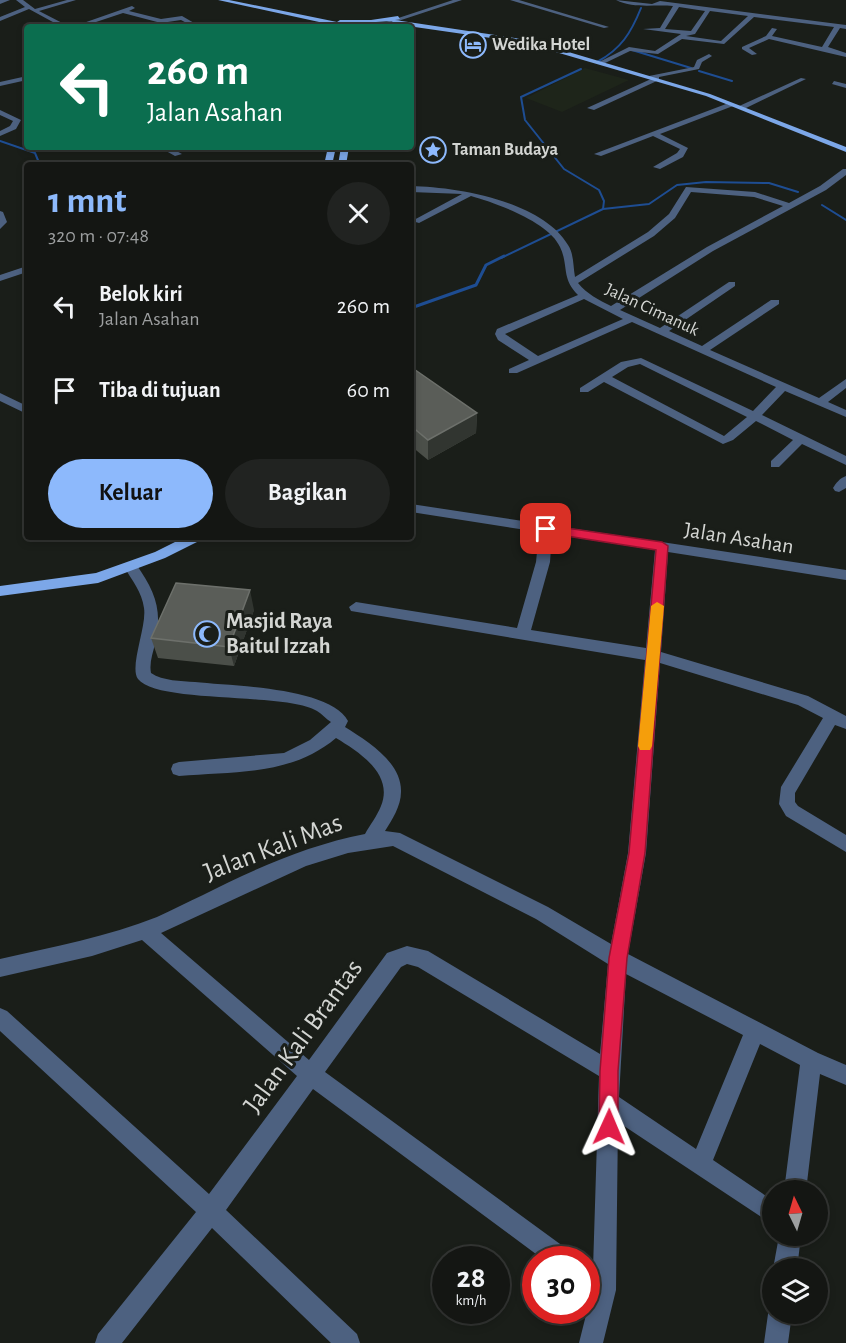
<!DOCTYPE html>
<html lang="id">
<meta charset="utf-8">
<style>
body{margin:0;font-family:"Alegreya Sans",sans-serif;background:#212321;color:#f1f3f6;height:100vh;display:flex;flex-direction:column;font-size:22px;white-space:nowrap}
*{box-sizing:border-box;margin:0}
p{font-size:20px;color:#9d9fa0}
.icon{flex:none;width:33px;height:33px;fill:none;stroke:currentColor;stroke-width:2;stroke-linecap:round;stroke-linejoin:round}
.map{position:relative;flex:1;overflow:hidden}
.panel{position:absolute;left:24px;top:162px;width:390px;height:378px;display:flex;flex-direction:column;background:#141613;border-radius:6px;box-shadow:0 3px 9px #0003,0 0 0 2px #333533}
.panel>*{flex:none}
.banner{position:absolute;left:24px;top:24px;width:390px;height:126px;border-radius:6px;box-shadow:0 3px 9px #0003,0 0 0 2px #333533;background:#0b6e4f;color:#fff;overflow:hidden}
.needle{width:39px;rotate:355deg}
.buttons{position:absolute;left:762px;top:1180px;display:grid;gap:12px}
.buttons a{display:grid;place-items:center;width:66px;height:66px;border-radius:50%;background:#141613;box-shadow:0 3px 9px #0003,0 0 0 2px #333533;font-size:30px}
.speed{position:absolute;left:432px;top:1246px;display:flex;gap:12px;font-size:30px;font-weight:700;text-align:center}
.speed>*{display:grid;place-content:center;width:78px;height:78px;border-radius:50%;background:#141613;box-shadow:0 3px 9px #0003,0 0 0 2px #333533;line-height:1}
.speed small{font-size:15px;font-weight:400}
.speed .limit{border:9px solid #d22;background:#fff;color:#111}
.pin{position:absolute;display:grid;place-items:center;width:51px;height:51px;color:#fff;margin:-26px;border-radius:12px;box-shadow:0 3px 9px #0006}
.me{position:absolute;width:66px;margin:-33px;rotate:1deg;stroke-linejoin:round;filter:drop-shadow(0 0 4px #0008)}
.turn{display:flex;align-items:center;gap:21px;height:126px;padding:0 24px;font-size:27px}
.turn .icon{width:78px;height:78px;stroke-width:2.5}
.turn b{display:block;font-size:42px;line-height:51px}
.round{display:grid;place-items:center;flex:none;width:63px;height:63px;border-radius:32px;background:#212321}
.summary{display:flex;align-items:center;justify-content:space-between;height:102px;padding:0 24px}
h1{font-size:36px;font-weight:600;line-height:45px;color:#8db9fc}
.action{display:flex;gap:12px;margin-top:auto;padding:12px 24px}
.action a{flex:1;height:69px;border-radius:36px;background:#8db9fc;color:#111;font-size:24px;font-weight:600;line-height:69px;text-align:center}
.action a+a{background:#212321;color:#f1f3f6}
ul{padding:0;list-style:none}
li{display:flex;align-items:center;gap:18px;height:84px;padding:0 24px}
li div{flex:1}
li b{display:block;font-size:22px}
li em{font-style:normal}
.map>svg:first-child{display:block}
</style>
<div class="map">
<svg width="846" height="1343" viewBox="0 0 846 1343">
<rect width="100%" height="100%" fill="#1a1e19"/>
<!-- built -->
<path fill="#1e251a" d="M585,68L629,80L562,112L526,98Z"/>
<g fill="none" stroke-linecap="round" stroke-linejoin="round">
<!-- stream-far1 -->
<path stroke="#1e4d92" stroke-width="2" d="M632,50L691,68
M597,62C621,49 631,33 641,8
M699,71L732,81
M0,141L35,153L40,165
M822,205L846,220
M603,209L649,204L677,185L706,182L769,183L798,192
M501,258L603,209L604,201L599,190L564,169L525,120L521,97L581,69"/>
<!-- stream -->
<path stroke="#1e4d92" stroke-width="3" d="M411,308L476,285L486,265L504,256"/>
<!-- minor -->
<path fill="#4d6180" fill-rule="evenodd" d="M0,0H10L0,4Z
M16,0H23L35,9L67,0H76L39,11L70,27H62L29,9L0,21V17L25,7Z
M453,0H462L380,27H371Z
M510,0H519L609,27L604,28Z
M616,0L652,4L660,1L846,25V29L840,28L828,47L846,53V57L769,39L749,48L757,54L752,55L742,49V47L766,36L772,28L777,29L772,36L822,47L834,27L754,17L724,44L682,39L658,54L630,51L603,64H599V62L629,47L655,51L681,34L643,29L660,28L673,6C654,4 635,9 616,0ZM679,7L705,11L691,31L665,29ZM710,11L748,16L721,41L686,36L695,34Z
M132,6L135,8L129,11L161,19L182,16L201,27H194L181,20L161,23L123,13L81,27H72Z
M327,23L330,25L328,27H321Z
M709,54L712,56L702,62L699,69L659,77V80L594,110L587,108L651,79L649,76L694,67L697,60Z
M27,62V66H23V64Z
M27,76V80L0,86V82Z
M801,78L806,79L744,109L737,107Z
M834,81L846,84V88L832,84Z
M726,104L733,106L660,134L688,148L683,157L660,169L653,167L677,153L680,149L653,136L601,156L594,154Z
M0,110L21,120L16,129L0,136V131L10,126L13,121L0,115Z
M159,147H169L182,154L175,156Z
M310,147H327L335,150L331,152Z
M843,169H846V175L826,190L713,251L620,310L660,328L729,282H735V286L669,331L702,346L771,300H779V304L710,350L819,398L846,379V388L828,402L846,410V417L785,391L762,415L846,456V465L802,444L779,467H771V461L793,440L756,421L733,440L723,444L604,382L588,392H580V388L621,362L641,358L753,411L776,387L632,322L517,373H509V369L529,360L498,340L495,334L497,329L578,295C561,278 569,266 560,247C549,222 496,203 471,196L419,223L412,221L462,194L411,192V186C457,187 542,201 568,245C574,254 573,266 575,277L648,232L669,214L686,187L755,192L789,203L820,186ZM691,192L754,197L783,206L707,247L611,306C599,300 587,294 578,283L654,236L675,218ZM584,299L623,319L538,356L505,334ZM640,364L747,417L724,436L612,377L628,367Z
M0,211L3,212L7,222L0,229Z
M27,266V272L0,281V275Z
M0,393L27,406V414L0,401Z
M846,476V488L839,492L835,491L833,488C836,483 840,478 846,476Z
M411,504L846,570V580L668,552L661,652L808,696L846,716V729L835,725L795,793V802L798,806L846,835V852L786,816L779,804L781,787L823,718L798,705L660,663L646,853L628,954L818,1053L846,1065V1085L820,1074L806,1191H784L800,1065L760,1044L713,1160L772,1200V1224L618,1122L616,1290L603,1343H579L591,1295L586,1292V1267L593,1269L599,1076L418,967L407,964L401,967L325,1072L571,1252L575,1260H544L313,1089L226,1210L357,1334L360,1343H331L212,1228L122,1343H95L98,1334L196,1212L0,1031V1008L7,1011L209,1194L297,1076L142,940L92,956L0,977V959C53,947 109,936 157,917C173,910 187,902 203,895C254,869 308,845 365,834C370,825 377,816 381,806C394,774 359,752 336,738C291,776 235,771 179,776L173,774L171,769L173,764L179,762L284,753L310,740L331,722C326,719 322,714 317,711C285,692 157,704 138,679C129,667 147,626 144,608C142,592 132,580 124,567L126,564H136C155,592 163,609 155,644C153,653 149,663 151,673C163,681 181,681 195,682C231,686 330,687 348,721L345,727C367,741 402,762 401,792C401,806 392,820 385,831L400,833L548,907L611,944L628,853L645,660L351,611L349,607L356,602L517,628L536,562L539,532L411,512ZM552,534L655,550L646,648L531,630L550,562ZM393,846L536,919L608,964L600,1054L428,951L407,946L387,953L309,1060L161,933L306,866L348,853ZM626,974L743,1035L696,1149L619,1097Z
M779,1236H801L797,1269H773Z
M772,1305V1314H792L788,1343H764L768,1314Z"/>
<!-- major -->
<path fill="#7ca7e8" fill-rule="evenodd" d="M218,0H229L337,22L340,20H371L398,16L400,19L395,20L528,40L710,94L846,147V152L706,96L525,43L394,24L392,21L344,24L354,27H342Z
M328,147H336L332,165H324Z
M341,147H349L346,165H338Z
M185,537H203L201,540L165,558L98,583L0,596V586L96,573L155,552Z"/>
</g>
<!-- wall -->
<path fill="#4b4f49" d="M411,367L477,413L476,433L428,460L411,446Z
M254,610L234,666L158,658L151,638Z"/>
<!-- shaded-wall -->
<path fill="#313530" d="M477,413L476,433L428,460V440Z
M250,590L254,610L234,666L229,647Z"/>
<!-- building -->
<path fill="#5a5d58" stroke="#6d706b" stroke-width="1.5" d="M411,367L477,413L428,440L411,426Z
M176,583L250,590L229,647L151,638Z"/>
<!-- route -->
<path fill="#e11d48" stroke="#92132f" stroke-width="1.5" d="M546,525L662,542L668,546L645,853L627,958L618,1071V1127L615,1133L609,1136L602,1133L599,1127L600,1071L609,958L629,853L656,550L541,532L540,529Z"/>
<!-- slow -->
<path fill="#f59e0b" d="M657,602L664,606L652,746L650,750H640L638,746L651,606Z"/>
<!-- icons -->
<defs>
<g id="hotel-ring" transform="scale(1.35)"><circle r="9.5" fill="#1a1e19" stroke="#8db9fc" stroke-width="1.5"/><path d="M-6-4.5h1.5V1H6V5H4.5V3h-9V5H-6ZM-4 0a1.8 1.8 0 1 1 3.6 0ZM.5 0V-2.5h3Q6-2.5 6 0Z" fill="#8db9fc"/></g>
<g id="sight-ring" transform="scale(1.35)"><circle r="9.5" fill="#1a1e19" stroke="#8db9fc" stroke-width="1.5"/><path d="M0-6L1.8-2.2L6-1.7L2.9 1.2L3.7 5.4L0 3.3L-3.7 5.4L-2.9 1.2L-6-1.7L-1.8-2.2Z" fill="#8db9fc"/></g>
<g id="mosque-ring" transform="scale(1.35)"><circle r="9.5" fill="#1a1e19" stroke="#8db9fc" stroke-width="1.5"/><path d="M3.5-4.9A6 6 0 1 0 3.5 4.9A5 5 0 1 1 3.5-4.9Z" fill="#8db9fc"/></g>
</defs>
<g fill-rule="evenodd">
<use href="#hotel-ring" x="473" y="45"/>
<use href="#sight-ring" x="433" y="150"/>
<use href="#mosque-ring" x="207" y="634"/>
</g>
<g text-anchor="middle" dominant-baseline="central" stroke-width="6" stroke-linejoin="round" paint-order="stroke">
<!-- far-poi labels -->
<g font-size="18" font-weight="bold" fill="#d3d5d2" stroke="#1a1e19" text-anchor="start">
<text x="492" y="45">Wedika Hotel</text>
<text x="452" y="150">Taman Budaya</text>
</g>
<!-- far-street labels -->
<g font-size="18" fill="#d3d5d2" stroke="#1a1e19">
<text transform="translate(652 310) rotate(25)">Jalan Cimanuk</text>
</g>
<!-- street labels -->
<g font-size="22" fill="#d3d5d2" stroke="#1a1e19">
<text transform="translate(739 538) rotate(9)">Jalan Asahan</text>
</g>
<!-- poi labels -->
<g font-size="22" font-weight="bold" fill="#d3d5d2" stroke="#1a1e19" text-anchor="start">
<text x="226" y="621">Masjid Raya<tspan x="226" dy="25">Baitul Izzah</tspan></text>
</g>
<!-- near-street labels -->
<g font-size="27" fill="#d3d5d2" stroke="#1a1e19">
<text transform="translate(273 847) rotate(-21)">Jalan Kali Mas</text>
<text transform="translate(303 1036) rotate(-54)">Jalan Kali Brantas</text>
</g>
</g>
</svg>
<div class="buttons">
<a><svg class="needle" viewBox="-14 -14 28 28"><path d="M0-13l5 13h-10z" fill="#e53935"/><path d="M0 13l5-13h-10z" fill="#9d9fa0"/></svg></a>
<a><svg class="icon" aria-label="layers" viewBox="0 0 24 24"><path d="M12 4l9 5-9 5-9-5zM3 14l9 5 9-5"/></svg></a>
</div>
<div class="speed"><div>28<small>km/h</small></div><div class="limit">30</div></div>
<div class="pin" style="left:546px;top:529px;background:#d93025"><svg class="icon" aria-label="arrive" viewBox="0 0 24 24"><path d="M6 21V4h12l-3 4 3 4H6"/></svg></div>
<svg class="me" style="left:609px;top:1127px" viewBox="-20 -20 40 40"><path d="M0-17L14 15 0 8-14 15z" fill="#e11d48" stroke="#fff" stroke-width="4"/></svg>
<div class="banner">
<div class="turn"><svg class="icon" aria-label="left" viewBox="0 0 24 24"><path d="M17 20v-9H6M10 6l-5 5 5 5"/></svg><div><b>260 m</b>Jalan Asahan</div></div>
</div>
<section class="panel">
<div class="summary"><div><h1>1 mnt</h1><p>320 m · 07:48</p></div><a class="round"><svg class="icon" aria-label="close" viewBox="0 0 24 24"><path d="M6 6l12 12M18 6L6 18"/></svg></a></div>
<ul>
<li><svg class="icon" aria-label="left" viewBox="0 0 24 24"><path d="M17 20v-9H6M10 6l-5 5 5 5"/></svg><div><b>Belok kiri</b><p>Jalan Asahan</p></div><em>260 m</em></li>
<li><svg class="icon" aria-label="arrive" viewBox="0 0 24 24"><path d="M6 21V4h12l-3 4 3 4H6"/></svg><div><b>Tiba di tujuan</b></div><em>60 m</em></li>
</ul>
<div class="action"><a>Keluar</a><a>Bagikan</a></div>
</section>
</div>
